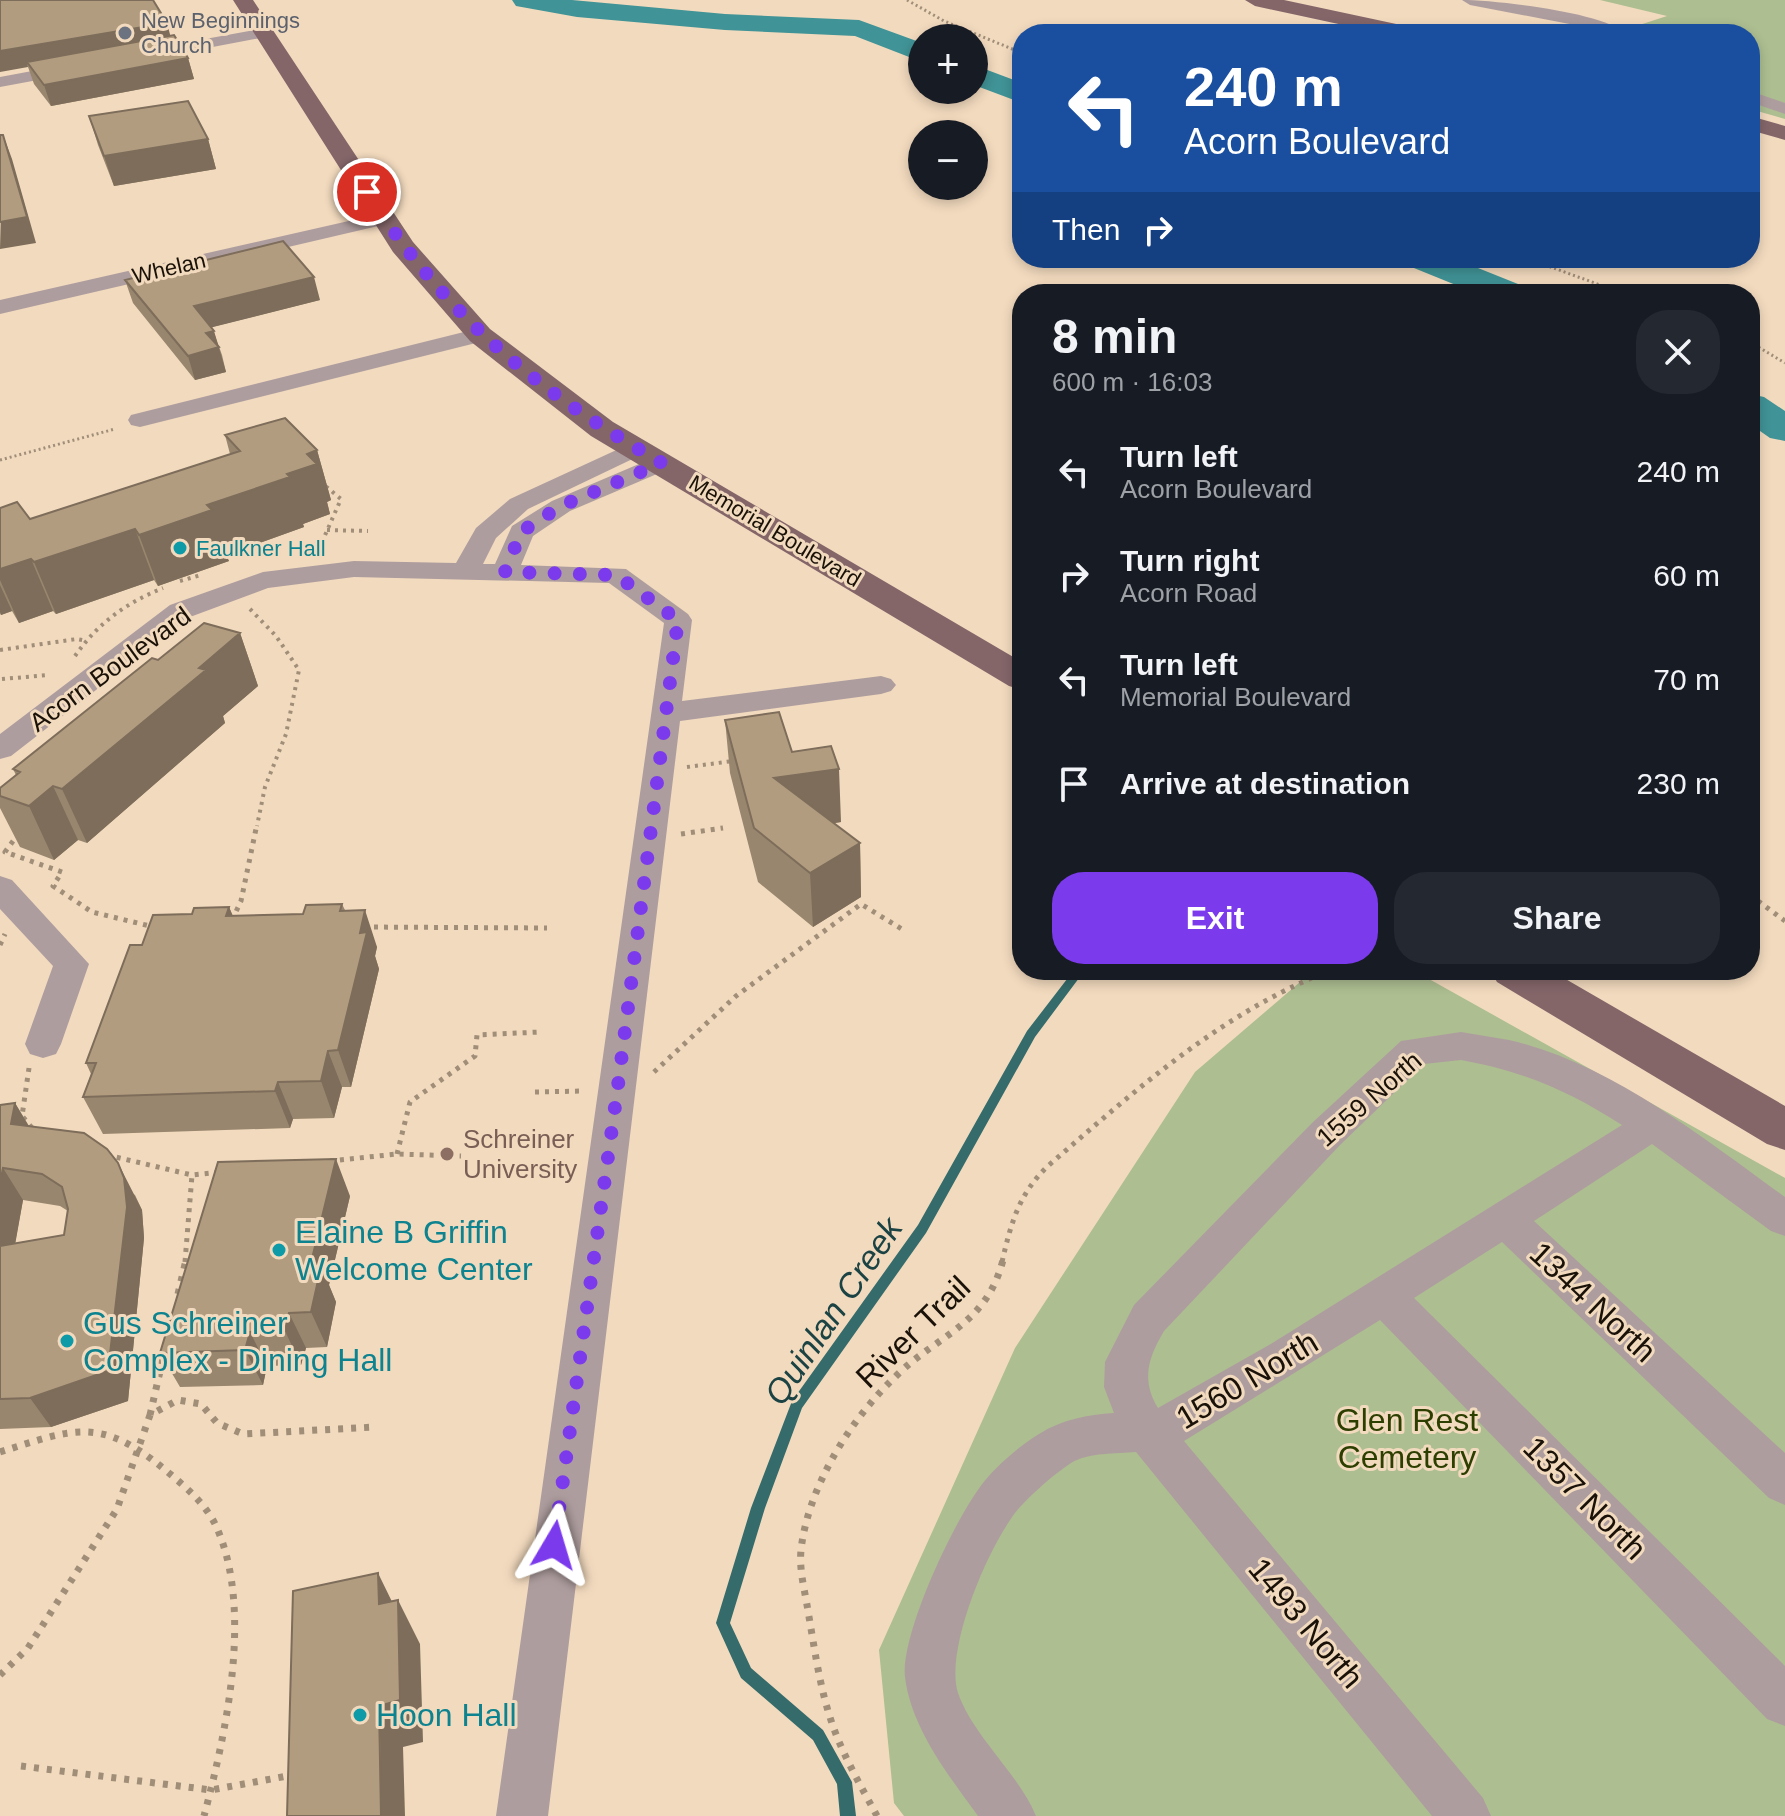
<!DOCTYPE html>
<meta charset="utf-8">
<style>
body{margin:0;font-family:Helvetica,sans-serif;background:#242831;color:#f1f3f6;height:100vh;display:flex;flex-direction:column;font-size:30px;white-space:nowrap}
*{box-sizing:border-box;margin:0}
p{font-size:26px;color:#9ea1a6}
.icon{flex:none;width:44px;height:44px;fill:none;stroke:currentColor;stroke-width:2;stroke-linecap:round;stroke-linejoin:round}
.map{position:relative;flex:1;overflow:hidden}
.details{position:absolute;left:1012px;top:284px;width:748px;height:696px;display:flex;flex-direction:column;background:#171b24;border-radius:32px;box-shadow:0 4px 12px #0003}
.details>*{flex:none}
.banner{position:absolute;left:1012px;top:24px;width:748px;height:244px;border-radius:32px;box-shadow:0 4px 12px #0003;background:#1a4fa0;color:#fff;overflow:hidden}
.tools{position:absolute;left:908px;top:24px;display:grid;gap:16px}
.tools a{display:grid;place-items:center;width:80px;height:80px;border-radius:50%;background:#171b24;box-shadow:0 4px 12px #0003;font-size:40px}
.pin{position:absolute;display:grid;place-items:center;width:68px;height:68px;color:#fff;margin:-34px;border:4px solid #fff;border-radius:50%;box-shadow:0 2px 8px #0007}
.me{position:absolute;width:88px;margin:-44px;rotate:7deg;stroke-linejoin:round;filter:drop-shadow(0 0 6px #0008)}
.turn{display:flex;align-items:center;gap:28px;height:168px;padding:0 40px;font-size:36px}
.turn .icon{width:104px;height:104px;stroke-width:2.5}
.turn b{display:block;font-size:56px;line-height:68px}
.then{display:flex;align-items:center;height:76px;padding:0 40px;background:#0003;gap:16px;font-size:30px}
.round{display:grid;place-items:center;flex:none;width:84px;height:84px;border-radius:32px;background:#242831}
.summary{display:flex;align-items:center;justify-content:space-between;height:136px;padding:0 40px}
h1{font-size:48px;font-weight:700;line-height:60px}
.cta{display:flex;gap:16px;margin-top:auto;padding:16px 40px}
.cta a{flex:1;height:92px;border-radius:32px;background:#7c3aed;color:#fff;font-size:32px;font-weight:700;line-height:92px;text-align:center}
.cta a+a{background:#242831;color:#f1f3f6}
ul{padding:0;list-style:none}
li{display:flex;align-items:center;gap:24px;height:104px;padding:0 40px}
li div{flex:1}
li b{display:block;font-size:30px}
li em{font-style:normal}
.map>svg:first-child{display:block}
</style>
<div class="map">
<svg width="1785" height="1816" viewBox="0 0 1785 1816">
<rect width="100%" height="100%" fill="#f2dabe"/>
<!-- green -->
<path fill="#adbe91" d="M1600,0H1785V119L1750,109V34H1632L1624,30L1667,16Z
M1314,970H1413L1785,1178V1816H904L894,1803L879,1650L1015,1348L1195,1072Z"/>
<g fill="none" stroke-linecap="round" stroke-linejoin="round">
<!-- stream -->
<path fill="#356c6b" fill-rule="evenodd" d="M1478,279L1481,281L1475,294H1469L1475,281Z
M1074,970H1085L1035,1037L926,1233L802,1408L765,1508L730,1623L751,1668L823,1730L852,1782L856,1816H840L837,1784L813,1740L741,1678L716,1623L751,1508L792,1401L918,1225L1027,1031Z"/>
<!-- river -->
<path fill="#409396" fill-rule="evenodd" d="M512,0H572L725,14L859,20L922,43V62L855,36L725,30L577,17L516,6Z
M974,65L1022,83V103L974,85Z
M1404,258H1453L1523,286L1528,294H1478L1409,266Z
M1750,394L1764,397L1785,411V441L1770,438L1750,424Z"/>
<!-- path-far3 -->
<path stroke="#a08e79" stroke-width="3" stroke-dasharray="2 3" stroke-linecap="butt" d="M907,0L944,21L1022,53
M1526,258L1625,294
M1750,342L1785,363
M0,460L115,429"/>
<!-- path-far2 -->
<path stroke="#a08e79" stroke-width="4" stroke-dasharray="3 5" stroke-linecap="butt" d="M327,530L368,531
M299,550L322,542L341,499L323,484
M180,581L201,575
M250,609L276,636L299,670L286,734L265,787L257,826
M0,650L77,639L87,641
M75,656C98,623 126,603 163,588
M2,679L49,675
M687,767L733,761"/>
<!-- path-far1 -->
<path stroke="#a08e79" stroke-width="5" stroke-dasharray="4 6" stroke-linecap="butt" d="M19,833L5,852L62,872L53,886L92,912L154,927
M681,834L723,828
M1750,895L1785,921
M232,920L241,901L257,824
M364,927L547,928
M0,945L5,934
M29,1068L22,1116L33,1129
M654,1072L736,996L861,904L905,931
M535,1092L584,1091
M397,1154L410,1102L475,1056L477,1035L540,1032
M107,1155L192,1175
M330,1161L397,1154L461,1156
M185,1262L192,1175L221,1172
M1002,1262C1011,1223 1019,1193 1049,1165C1137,1089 1221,1013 1331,970"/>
<!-- path -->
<path stroke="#a08e79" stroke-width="7" stroke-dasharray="5 8" stroke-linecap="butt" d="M178,1294L186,1260
M150,1415L164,1354
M0,1452C73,1429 100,1416 164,1469C186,1487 209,1506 219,1533C252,1615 226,1733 204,1816
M0,1675L28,1648L117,1509L150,1415L178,1400L201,1404L217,1423L243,1434L376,1427
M21,1766L211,1790L293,1775
M877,1816C862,1788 845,1759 834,1729C820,1691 815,1651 808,1611C805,1591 799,1571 801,1550C808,1487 850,1420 895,1377C938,1334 986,1326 1003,1260"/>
<!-- minor -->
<path fill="#ae9d9e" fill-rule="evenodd" d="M1462,0C1495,0 1604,12 1627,34H1603L1580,26L1470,5Z
M265,28L273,33L271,36L139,61L131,56L139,51Z
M75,63L81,64L84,68L81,72L0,87V77Z
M1750,91L1785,103V114L1750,102Z
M384,213L391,215L394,219L391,223L0,314V300Z
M480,328L491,335L488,340L140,427L131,425L128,420L131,415Z
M636,441L645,443L648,448L645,453L528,509L496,538L483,564H495L512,526L552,501L653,458H671L675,463L671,468L570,511L533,536L521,565L626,569L688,614L692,620L682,701L881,676L891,679L896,685L891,691L881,694L680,721L548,1816H496L664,623L609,583L354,577L268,588L190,617L11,756L0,759V734L170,605L263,572L354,561L456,563L476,528L510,499Z
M0,876L12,880L89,964L61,1044L56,1054L43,1058L30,1054L25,1044L53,966L0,909Z
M1461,1032C1477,1035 1493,1037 1509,1040C1612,1064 1701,1137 1785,1197V1236L1771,1231L1652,1144L1534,1221L1785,1453V1505L1769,1498L1502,1242L1414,1298L1785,1666V1726L1767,1719L1380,1320L1184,1441L1483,1798L1491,1816H1432L1136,1452C1116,1454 1089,1452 1071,1463C1054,1474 1034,1492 1020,1507C990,1541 944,1649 958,1693C973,1736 1018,1773 1036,1816H978C949,1776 911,1728 905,1677C900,1634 958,1510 988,1477C1001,1462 1022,1444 1039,1434C1063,1419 1087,1415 1114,1413L1104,1387L1105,1362L1134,1305L1312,1123L1401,1041ZM1461,1060C1523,1071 1569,1091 1622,1125L1269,1345L1158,1408C1141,1380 1148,1358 1164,1331L1340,1145L1424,1064Z"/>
<!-- major -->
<path fill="#846669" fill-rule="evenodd" d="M233,0H253L413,242L490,329L613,422L1022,662V690L1009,686L591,436L470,341L393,252Z
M1245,0H1284L1415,28L1426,34H1385L1255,6Z
M1750,116L1785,126V140L1750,130Z
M1490,970H1550L1785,1106V1150L1767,1144L1497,982Z"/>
</g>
<!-- wall -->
<path fill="#99866e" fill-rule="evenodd" d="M0,0L170,36L188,58L194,79L51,106L34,84L28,67Z
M89,116L208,139L216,169L114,186L98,145Z
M125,280L320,300L212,327L222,355L226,372L195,380L133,303Z
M225,435L317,450L331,500L327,502L330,514L303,524L304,527L226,555L229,561L158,586L154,580L56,614L53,611L19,623L12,611L1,615L0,613V508L30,519L230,454Z
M240,633L258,686L223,716L225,723L87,843L78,840L54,860L20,847L0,808V788L16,775L13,769L158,660Z
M725,720L792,752L841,822L834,823L860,843L861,897L813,927L758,882L730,773Z
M342,904L345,910L377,947L375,956L379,969L351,1087H342L334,1118L293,1119L290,1128L103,1134L83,1097L91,1074L86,1063L142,945L192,914L229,907L233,916L303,914Z
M15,1103L29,1126L135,1195L142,1210L144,1238L128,1401L51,1427L0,1429V1105ZM23,1200L60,1206L68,1211L64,1235L15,1243Z
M350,1196L329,1285L336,1302L327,1347L306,1348L301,1365L267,1366L263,1385L180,1387L160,1353Z"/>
<!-- shaded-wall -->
<path fill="#7d6d5a" d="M167,23L172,42L27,62L28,67L0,72V51Z
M188,58L194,79L51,106L44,85Z
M3,135L12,159L36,243L0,249Z
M208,139L216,169L114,186L104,156Z
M314,277L320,300L201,330L194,306Z
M214,331L226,372L195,380L188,356L206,333Z
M317,450L331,500L327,502L330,514L303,524L304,527L226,555L229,561L158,586L139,535L207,505L287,474L307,454Z
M135,529L154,580L56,614L34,562Z
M31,559L53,611L19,623L0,580V569Z
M0,585L12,611L1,615L0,612Z
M240,633L258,686L223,716L225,723L87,843L62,789L199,668Z
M839,769L841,822L778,832L774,778Z
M53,786L78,840L54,860L29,806Z
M860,843L861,897L813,927L810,873Z
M229,907L244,944L226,916Z
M365,910L377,947L375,956L379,969L351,1087L338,1050L360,933Z
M328,1051L342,1087L334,1118L321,1081Z
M278,1082L293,1119L290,1128L275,1091Z
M15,1103L34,1135L11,1124Z
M336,1159L350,1196L329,1285L336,1302L327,1347L311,1312L310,1267Z
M118,1163L142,1210L144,1238L128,1401L51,1427L30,1398Z
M3,1168L23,1200L9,1279L0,1266V1183Z
M289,1313L306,1348L301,1365L285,1331Z
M250,1332L267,1366L263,1385L245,1350Z
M378,1573L398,1614V1600L420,1644L423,1742L403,1747L405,1816H381Z"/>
<!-- building -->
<path fill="#b29c80" stroke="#7d6d5a" stroke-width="2" d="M0,0H153L167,23L0,51Z
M174,35L188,58L44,85L27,62Z
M188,101L208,139L104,156L89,116Z
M0,135H3L27,217L0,222Z
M283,241L314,277L194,306L214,331L206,333L219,347L188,356L125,280Z
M285,418L317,450L307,454L317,464L287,474L290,477L207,505L212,510L139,535L135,529L34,562L31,559L0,569V508L17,502L30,519L240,451L225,435Z
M204,623L240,633L199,668L206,670L62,789L53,786L29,806L0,796V788L20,772L13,769L152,658L158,660Z
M779,712L792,752L831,746L839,769L774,778L860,843L810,873L754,828L725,720Z
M342,904L340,911L365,910L360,933L367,932L338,1050L328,1051L321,1081L278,1082L275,1091L83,1097L96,1063H86L130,945H142L153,915L192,914L194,908L229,907L226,916L303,914L306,905Z
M15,1103L11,1124L84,1133L107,1149L118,1163L124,1178L127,1207L108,1371L30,1398L0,1399V1246L64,1235L68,1209L62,1187L42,1174L3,1168L0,1183V1105Z
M336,1159L310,1267H321L311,1312L289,1313L285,1331L250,1332L245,1350L160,1353L218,1162Z
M378,1573L379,1604L398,1600L400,1700L379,1706L381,1816H287L293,1591Z"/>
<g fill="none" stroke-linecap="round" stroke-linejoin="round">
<!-- route -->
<path stroke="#7c3aed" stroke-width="14" stroke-dasharray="0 25.2" d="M367,192C447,317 535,390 662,463L561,506L521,532L505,572L616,575L678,620L618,1085L554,1545"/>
</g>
<!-- markers -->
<circle fill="#6b7280" stroke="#f2dabe" stroke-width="3" cx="125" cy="33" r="8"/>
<g fill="#0f9aa8" stroke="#f2dabe" stroke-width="3">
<circle cx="180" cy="548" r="8"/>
<circle cx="279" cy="1250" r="8"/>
<circle cx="67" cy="1341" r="8"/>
<circle cx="360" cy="1715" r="8"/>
</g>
<circle fill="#8d6e63" stroke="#f2dabe" stroke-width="3" cx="447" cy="1154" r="8"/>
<g text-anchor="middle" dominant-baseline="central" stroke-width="6" stroke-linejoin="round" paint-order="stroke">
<!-- far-worship labels -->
<g font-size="22" fill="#5b616d" stroke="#f2dabe" text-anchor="start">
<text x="141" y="20">New Beginnings<tspan x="141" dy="25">Church</tspan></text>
</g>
<!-- far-street labels -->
<g font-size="22" fill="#1a1208" stroke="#f2dabe">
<text transform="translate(169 268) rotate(-13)">Whelan</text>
<text transform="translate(775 531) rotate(31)">Memorial Boulevard</text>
</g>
<!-- far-culture labels -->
<g font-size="22" fill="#0d838f" stroke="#f2dabe" text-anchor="start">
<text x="196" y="548">Faulkner Hall</text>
</g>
<!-- street labels -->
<g font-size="26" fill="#1a1208" stroke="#f2dabe">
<text transform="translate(110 669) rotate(-36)">Acorn Boulevard</text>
<text transform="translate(1369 1099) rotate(-41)">1559 North</text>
</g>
<!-- education labels -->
<g font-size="26" fill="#785e54" stroke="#f2dabe" text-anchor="start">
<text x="463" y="1139">Schreiner<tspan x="463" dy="30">University</tspan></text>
</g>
<!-- near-culture labels -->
<g font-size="32" fill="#0d838f" stroke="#f2dabe" text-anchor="start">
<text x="295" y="1232">Elaine B Griffin<tspan x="295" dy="37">Welcome Center</tspan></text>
<text x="83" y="1323">Gus Schreiner<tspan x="83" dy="37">Complex - Dining Hall</tspan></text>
<text x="376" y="1715">Hoon Hall</text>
</g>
<!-- near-street labels -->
<g font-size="32" fill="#1a1208" stroke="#f2dabe">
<text transform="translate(1593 1302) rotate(43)">1344 North</text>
<text transform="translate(913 1332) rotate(-44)">River Trail</text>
<text transform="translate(1247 1380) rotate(-31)">1560 North</text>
<text transform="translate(1585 1498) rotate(45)">1357 North</text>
<text transform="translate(1306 1623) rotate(50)">1493 North</text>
</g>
<!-- near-park labels -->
<g font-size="32" fill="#2d3f00" stroke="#f2dabe">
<text x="1407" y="1420">Glen Rest<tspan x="1407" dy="37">Cemetery</tspan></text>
</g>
<!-- near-water labels -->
<g font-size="34" font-style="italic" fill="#1c4344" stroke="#f2dabe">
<text transform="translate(833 1311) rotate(-56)">Quinlan Creek</text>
</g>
</g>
</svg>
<div class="tools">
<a>+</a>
<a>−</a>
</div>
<div class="pin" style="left:367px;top:192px;background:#d93025"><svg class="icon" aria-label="arrive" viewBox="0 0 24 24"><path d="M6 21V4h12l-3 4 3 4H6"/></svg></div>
<svg class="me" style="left:554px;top:1545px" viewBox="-20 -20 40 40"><path d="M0-17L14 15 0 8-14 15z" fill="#7c3aed" stroke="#fff" stroke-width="4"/></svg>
<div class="banner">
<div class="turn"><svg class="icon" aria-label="left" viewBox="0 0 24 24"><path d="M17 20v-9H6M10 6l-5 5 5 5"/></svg><div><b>240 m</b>Acorn Boulevard</div></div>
<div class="then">Then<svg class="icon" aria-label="right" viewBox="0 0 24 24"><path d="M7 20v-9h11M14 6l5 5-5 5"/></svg></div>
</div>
<section class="details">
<div class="summary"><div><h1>8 min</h1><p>600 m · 16:03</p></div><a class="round"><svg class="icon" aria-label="close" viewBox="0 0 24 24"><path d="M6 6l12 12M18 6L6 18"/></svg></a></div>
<ul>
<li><svg class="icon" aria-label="left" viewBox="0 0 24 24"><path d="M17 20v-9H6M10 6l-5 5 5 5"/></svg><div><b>Turn left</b><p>Acorn Boulevard</p></div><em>240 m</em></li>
<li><svg class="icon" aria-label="right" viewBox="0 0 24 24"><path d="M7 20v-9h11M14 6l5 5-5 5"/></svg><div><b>Turn right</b><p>Acorn Road</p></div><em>60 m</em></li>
<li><svg class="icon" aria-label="left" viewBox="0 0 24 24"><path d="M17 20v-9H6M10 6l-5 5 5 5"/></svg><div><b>Turn left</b><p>Memorial Boulevard</p></div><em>70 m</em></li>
<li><svg class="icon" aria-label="arrive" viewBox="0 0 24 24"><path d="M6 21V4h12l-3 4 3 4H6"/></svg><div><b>Arrive at destination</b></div><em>230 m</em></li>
</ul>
<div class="cta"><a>Exit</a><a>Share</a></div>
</section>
</div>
